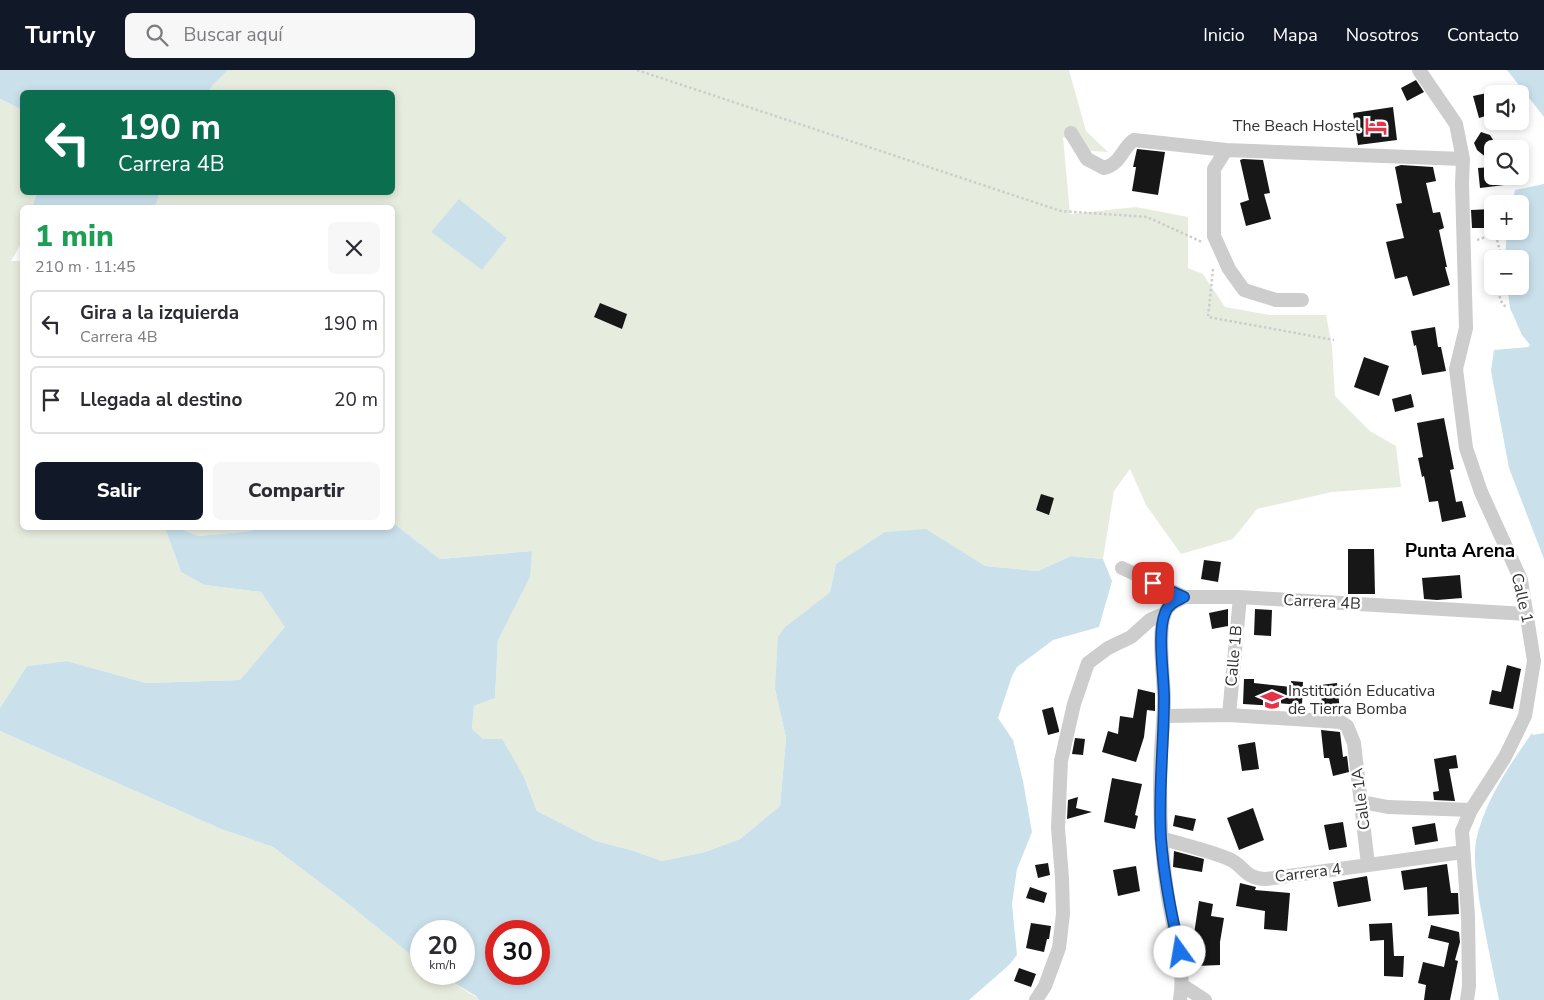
<!DOCTYPE html>
<html lang="es">
<meta charset="utf-8">
<style>
body{margin:0;font-family:"Nunito Sans",sans-serif;background:#f7f7f7;color:#2b2b33;height:100vh;display:flex;flex-direction:column;font-size:19px;white-space:nowrap}
*{box-sizing:border-box;margin:0}
p{font-size:16px;color:#7c7c81}
.icon{flex:none;width:28px;height:28px;fill:none;stroke:currentColor;stroke-width:2;stroke-linecap:round;stroke-linejoin:round}
.map{position:relative;flex:1;overflow:hidden}
.panel{position:absolute;left:20px;top:135px;width:375px;height:325px;display:flex;flex-direction:column;background:#fff;border-radius:8px;box-shadow:0 2px 8px #0003}
.panel>*{flex:none}
.banner{position:absolute;left:20px;top:20px;width:375px;height:105px;border-radius:8px;box-shadow:0 2px 8px #0003;background:#0b6e4f;color:#fff;overflow:hidden}
.controls{position:absolute;left:1484px;top:15px;display:grid;gap:10px}
.controls a{display:grid;place-items:center;width:45px;height:45px;border-radius:8px;background:#fff;box-shadow:0 2px 8px #0003;font-size:25px}
.speed{position:absolute;left:410px;top:850px;display:flex;gap:10px;font-size:25px;font-weight:700;text-align:center}
.speed>*{display:grid;place-content:center;width:65px;height:65px;border-radius:50%;background:#fff;box-shadow:0 2px 8px #0003;line-height:1}
.speed small{font-size:12px;font-weight:400}
.speed .limit{border:8px solid #d22;background:#fff;color:#111}
.pin{position:absolute;display:grid;place-items:center;width:42px;height:42px;color:#fff;margin:-21px;border-radius:10px;box-shadow:0 2px 8px #0006}
.me{position:absolute;width:55px;margin:-28px;rotate:347deg;stroke-linejoin:round;filter:drop-shadow(0 0 4px #0008)}
.turn{display:flex;align-items:center;gap:18px;height:105px;padding:0 15px;font-size:22px}
.turn .icon{width:65px;height:65px;stroke-width:2.5}
.turn b{display:block;font-size:35px;line-height:42px}
.round{display:grid;place-items:center;flex:none;width:52px;height:52px;border-radius:8px;background:#f7f7f7}
.summary{display:flex;align-items:center;justify-content:space-between;height:85px;padding:0 15px}
h1{font-size:30px;font-weight:800;line-height:38px;color:#1e9e55}
.cta{display:flex;gap:10px;margin-top:auto;padding:10px 15px}
.cta a{flex:1;height:58px;border-radius:8px;background:#111827;color:#fff;font-size:20px;font-weight:800;line-height:58px;text-align:center}
.cta a+a{background:#f7f7f7;color:#2b2b33}
ul{padding:0;list-style:none}
li{display:flex;align-items:center;gap:15px;height:68px;margin:0 10px 8px;padding:0 5px;border:2px solid #e1e1e2;border-radius:8px}
li div{flex:1}
li b{display:block;font-size:19px}
li em{font-style:normal}
header{display:flex;align-items:center;gap:30px;box-sizing:border-box;height:70px;padding:0 25px;background:#111827;color:#fff}
header strong{font-size:24px}
nav{display:flex;gap:28px;margin-inline-start:auto;font-size:18px}
.search{width:350px;height:45px;background:#f7f7f7;display:flex;align-items:center;gap:12px;box-sizing:border-box;padding:0 18px;border-radius:8px;color:#7c7c81;font-size:19px}
.map>svg:first-child{display:block}
</style>
<header>
<strong>Turnly</strong>
<div class="search"><svg class="icon" aria-label="search" viewBox="0 0 24 24"><circle cx="10" cy="10" r="6"/><path d="M15 15l6 6"/></svg>Buscar aquí</div>
<nav><a>Inicio</a><a>Mapa</a><a>Nosotros</a><a>Contacto</a></nav>
</header>
<div class="map">
<svg width="1544" height="930" viewBox="0 0 1544 930">
<rect width="100%" height="100%" fill="#fff"/>
<!-- green -->
<path fill="#e7edde" d="M228,0H1069L1086,61L1108,82L1091,81L1063,67L1070,144L1136,137L1188,147V198L1203,204L1225,237L1270,245H1326L1332,276L1335,326L1370,361L1396,376L1401,417L1332,422L1257,439L1233,469L1181,484L1146,435L1130,399L1114,421L1103,489L1071,486L1038,501L985,496L836,494L830,522L785,557L775,619L786,668L780,736L740,769L705,782L662,791L631,780L596,771L537,741L524,707L472,659L474,636L495,628L498,570L532,481L440,489L393,453L392,138H153L157,133L159,123L392,122V22H208L213,15Z
M0,29L22,40V122L37,123L32,137L22,138V172L11,191H22V458H165L181,502L204,515L261,522L286,557L240,610L146,613L67,591L27,596L0,638Z
M178,458H255L251,461L199,466Z
M0,661L221,759L273,777L347,833L421,893V904H439L476,927L479,930H0Z"/>
<!-- water -->
<path fill="#cae1ec" fill-rule="evenodd" d="M0,0H228L213,15L208,22H22V40L0,29Z
M1507,0H1544V47Z
M1544,114V489L1509,398L1491,301L1494,280L1528,277L1530,275L1522,265L1510,238L1507,216H1520V189H1505L1507,162L1520,161V134H1512L1515,120Z
M37,123V122L159,123L157,133L153,137H32Z
M459,129L507,168L482,200L431,162Z
M393,453L440,489L532,481L530,507L498,570L495,628L474,636L472,659L483,669H502L524,707L537,741L596,771L631,780L662,791L705,782L740,769L780,736L786,668L775,619L778,567L785,557L830,522L836,494L885,462L926,459L985,496L1038,501L1071,486L1103,489L1112,511L1099,557L1053,570L1017,597L1012,606L998,648L1013,670L1023,711L1032,762L1017,799L1012,834L1017,885L1009,895L969,930H479L476,926L439,904H464V861H421V893L347,833L273,777L221,759L0,661V638L27,596L67,591L146,613L240,610L285,557L261,522L204,515L181,502L165,458H178L199,466L251,461L255,458H392ZM496,861H539V904H496Z
M1532,663L1533,665L1544,663V930H1499C1492,896 1485,863 1479,829C1477,810 1473,790 1476,771C1484,732 1509,696 1532,663Z"/>
<!-- building -->
<path fill="#171717" d="M1416,10L1424,22L1407,31L1401,18Z
M1487,23L1492,44L1479,48L1473,26Z
M1393,37L1397,70L1358,75L1353,43Z
M1481,62L1490,65L1495,73L1494,78L1492,79V92L1477,80L1474,73Z
M1137,79L1165,82L1158,125L1132,121L1136,97H1133Z
M1243,89L1263,90L1270,123L1264,124L1271,149L1246,156L1240,133L1249,130L1240,90Z
M1401,95L1433,97L1436,111L1426,113L1433,143L1440,142L1444,158L1439,160L1447,197H1445L1450,215L1413,226L1407,206L1395,209L1386,172L1404,168L1396,134L1402,133L1395,97Z
M1492,97V106H1519L1520,113L1480,118L1478,98Z
M1492,139V158H1472L1471,140Z
M600,233L627,244L622,259L594,247Z
M1435,257L1438,277H1441L1446,301L1422,305L1416,275L1414,276L1411,261Z
M1364,287L1389,296L1379,326L1354,317Z
M1411,324L1414,337L1395,342L1392,329Z
M1444,348L1454,399L1450,400L1456,432L1462,431L1466,447L1442,452L1438,431L1429,432L1424,406L1422,407L1418,388L1423,387L1417,353Z
M1041,424L1054,428L1049,445L1036,440Z
M1348,479H1374L1375,524H1348Z
M1204,490L1221,492L1218,512L1201,509Z
M1460,505L1462,528L1437,530L1424,529L1422,508Z
M1228,539V556L1212,559L1209,543Z
M1255,539L1272,540L1271,566L1254,565Z
M1507,595L1521,599L1513,639L1489,634L1492,620L1501,622Z
M1244,609H1254V613L1291,617V611L1303,612L1302,635L1276,633V636L1243,634Z
M1337,613L1340,641H1338V643L1323,642L1320,615Z
M1138,619L1155,623V641L1147,640L1144,667L1136,692L1102,682L1108,661L1118,664L1120,646L1133,648Z
M1053,637L1059,660V662L1048,665L1042,640Z
M1321,660L1340,662L1343,687L1347,686L1349,702L1333,706L1329,688H1324Z
M1075,668L1085,669L1083,685L1072,684Z
M1255,672L1259,699L1242,701L1238,675Z
M1456,685L1458,698L1449,699L1455,731L1434,730L1433,722L1439,721L1434,689Z
M1112,708L1142,714L1135,745L1138,746L1135,759L1104,752Z
M1078,727L1076,738L1092,742L1067,749L1068,730Z
M1253,738L1264,770L1239,780L1227,748Z
M1175,745L1196,749L1193,761L1173,756Z
M1343,752L1347,777L1329,780L1324,755Z
M1435,753L1438,771L1415,775L1412,757Z
M1174,781L1204,789L1202,802L1173,797Z
M1048,793L1050,805L1038,808L1035,795Z
M1447,794L1451,823H1458L1459,844L1428,846L1427,817L1404,820L1401,801Z
M1136,796L1140,821L1118,826L1113,800Z
M1367,806L1371,831L1338,837L1333,812Z
M1240,813L1256,817L1255,820L1290,823L1287,861L1264,859L1265,841L1236,836Z
M1030,817L1047,823L1044,833L1026,828Z
M1199,831L1213,834L1211,846L1224,848L1220,872V895L1196,896L1195,864H1194Z
M1031,853L1051,856L1049,869H1047L1044,882L1026,878Z
M1392,853L1394,886H1404L1403,907L1384,906V870L1370,871L1369,854Z
M1431,855L1459,862L1460,872L1455,890L1458,891L1450,930H1424L1426,915L1418,913L1423,892L1444,897L1449,873L1428,868Z
M1019,898L1036,904L1031,917L1014,911Z"/>
<g fill="none" stroke-linecap="round" stroke-linejoin="round">
<!-- path -->
<path stroke="#cdcdcd" stroke-width="2.5" stroke-dasharray="2.5 2.5" stroke-linecap="butt" d="M637,0L1061,141L1147,147L1202,172
M1477,170L1494,164L1496,166L1502,189
M1213,199L1208,247L1334,270
M1499,216C1499,225 1499,231 1506,237"/>
<!-- street -->
<path stroke="#cdcdcd" stroke-width="14" d="M1419,0L1456,54L1463,89L1462,114L1466,258L1456,299L1466,378L1481,422L1521,510L1534,591L1525,646L1505,687L1471,740L1462,761L1468,846L1469,916L1467,930
M1071,63L1087,89L1104,98C1122,93 1121,79 1134,70L1226,80
M1302,230H1276L1244,220L1229,199L1214,166V99L1226,80L1463,89
M1122,498L1185,527H1240L1527,544
M1229,645L1240,527
M1164,646L1229,645L1341,652L1347,656L1354,673L1368,795
M1362,732L1388,737L1471,740
M1161,768C1183,775 1208,780 1229,789C1245,796 1243,808 1266,809L1463,782
M1182,915L1205,930
M1036,930L1045,916L1059,878L1063,844L1062,808L1058,758L1061,691L1074,634L1088,593L1108,578L1131,567L1150,550L1164,544
M1180,930C1186,890 1172,860 1167,821C1160,775 1159,727 1161,680C1162,664 1164,647 1164,631C1164,609 1157,562 1165,543C1168,534 1176,531 1185,527"/>
</g>
<g fill="none" stroke-linecap="round" stroke-linejoin="round">
<!-- route casing -->
<g stroke="#114b97" stroke-width="12">
<path id="route" d="M1153,513L1184,527C1176,531 1168,534 1165,543C1157,562 1164,606 1164,627C1164,674 1158,722 1161,769C1164,807 1171,844 1180,882"/>
</g>
<!-- route -->
<use href="#route" stroke="#1a73e8" stroke-width="9"/>
</g>
<!-- icons -->
<defs>
<g id="hotel-bare" transform="scale(1.725)"><path d="M-6-4.5h1.5V1H6V5H4.5V3h-9V5H-6ZM-4 0a1.8 1.8 0 1 1 3.6 0ZM.5 0V-2.5h3Q6-2.5 6 0Z" fill="#e53348" stroke="#fff" stroke-width="2.5" paint-order="stroke"/></g>
<g id="school-bare" transform="scale(1.725)"><path d="M0-5L7-2L0 1L-7-2ZM-4 1L0 2.5L4 1V4Q0 6-4 4Z" fill="#e53348" stroke="#fff" stroke-width="2.5" paint-order="stroke"/></g>
</defs>
<g fill-rule="evenodd">
<use href="#hotel-bare" x="1376" y="56"/>
<use href="#school-bare" x="1272" y="630"/>
</g>
<g text-anchor="middle" dominant-baseline="central" stroke-width="5" stroke-linejoin="round" paint-order="stroke">
<!-- poi labels -->
<g font-size="16" fill="#303030" stroke="#fff" text-anchor="end">
<text x="1360" y="56">The Beach Hostel</text>
<text x="1288" y="621" text-anchor="start">Institución Educativa<tspan x="1288" dy="18">de Tierra Bomba</tspan></text>
</g>
<!-- street labels -->
<g font-size="16" fill="#303030" stroke="#fff">
<text transform="translate(1522 528) rotate(77)">Calle 1</text>
<text transform="translate(1322 532) rotate(3)">Carrera 4B</text>
<text transform="translate(1234 586) rotate(-85)">Calle 1B</text>
<text transform="translate(1361 729) rotate(-97)">Calle 1A</text>
<text transform="translate(1308 803) rotate(-7)">Carrera 4</text>
</g>
<!-- quarter labels -->
<g font-size="19" font-weight="bold" fill="#000" stroke="#fff">
<text x="1460" y="481">Punta Arena</text>
</g>
</g>
</svg>
<div class="controls">
<a><svg class="icon" aria-label="sound" viewBox="0 0 24 24"><path d="M4 9h4l5-4v14l-5-4H4zM17 9q2 3 0 6"/></svg></a>
<a><svg class="icon" aria-label="search" viewBox="0 0 24 24"><circle cx="10" cy="10" r="6"/><path d="M15 15l6 6"/></svg></a>
<a>+</a>
<a>−</a>
</div>
<div class="speed"><div>20<small>km/h</small></div><div class="limit">30</div></div>
<div class="pin" style="left:1153px;top:513px;background:#d93025"><svg class="icon" aria-label="arrive" viewBox="0 0 24 24"><path d="M6 21V4h12l-3 4 3 4H6"/></svg></div>
<svg class="me" style="left:1180px;top:882px" viewBox="-20 -20 40 40"><circle r="19" fill="#fff"/><path d="M0-13L10 11 0 6-10 11z" fill="#1a73e8"/></svg>
<div class="banner">
<div class="turn"><svg class="icon" aria-label="left" viewBox="0 0 24 24"><path d="M17 20v-9H6M10 6l-5 5 5 5"/></svg><div><b>190 m</b>Carrera 4B</div></div>
</div>
<section class="panel">
<div class="summary"><div><h1>1 min</h1><p>210 m · 11:45</p></div><a class="round"><svg class="icon" aria-label="close" viewBox="0 0 24 24"><path d="M6 6l12 12M18 6L6 18"/></svg></a></div>
<ul>
<li><svg class="icon" aria-label="left" viewBox="0 0 24 24"><path d="M17 20v-9H6M10 6l-5 5 5 5"/></svg><div><b>Gira a la izquierda</b><p>Carrera 4B</p></div><em>190 m</em></li>
<li><svg class="icon" aria-label="arrive" viewBox="0 0 24 24"><path d="M6 21V4h12l-3 4 3 4H6"/></svg><div><b>Llegada al destino</b></div><em>20 m</em></li>
</ul>
<div class="cta"><a>Salir</a><a>Compartir</a></div>
</section>
</div>
